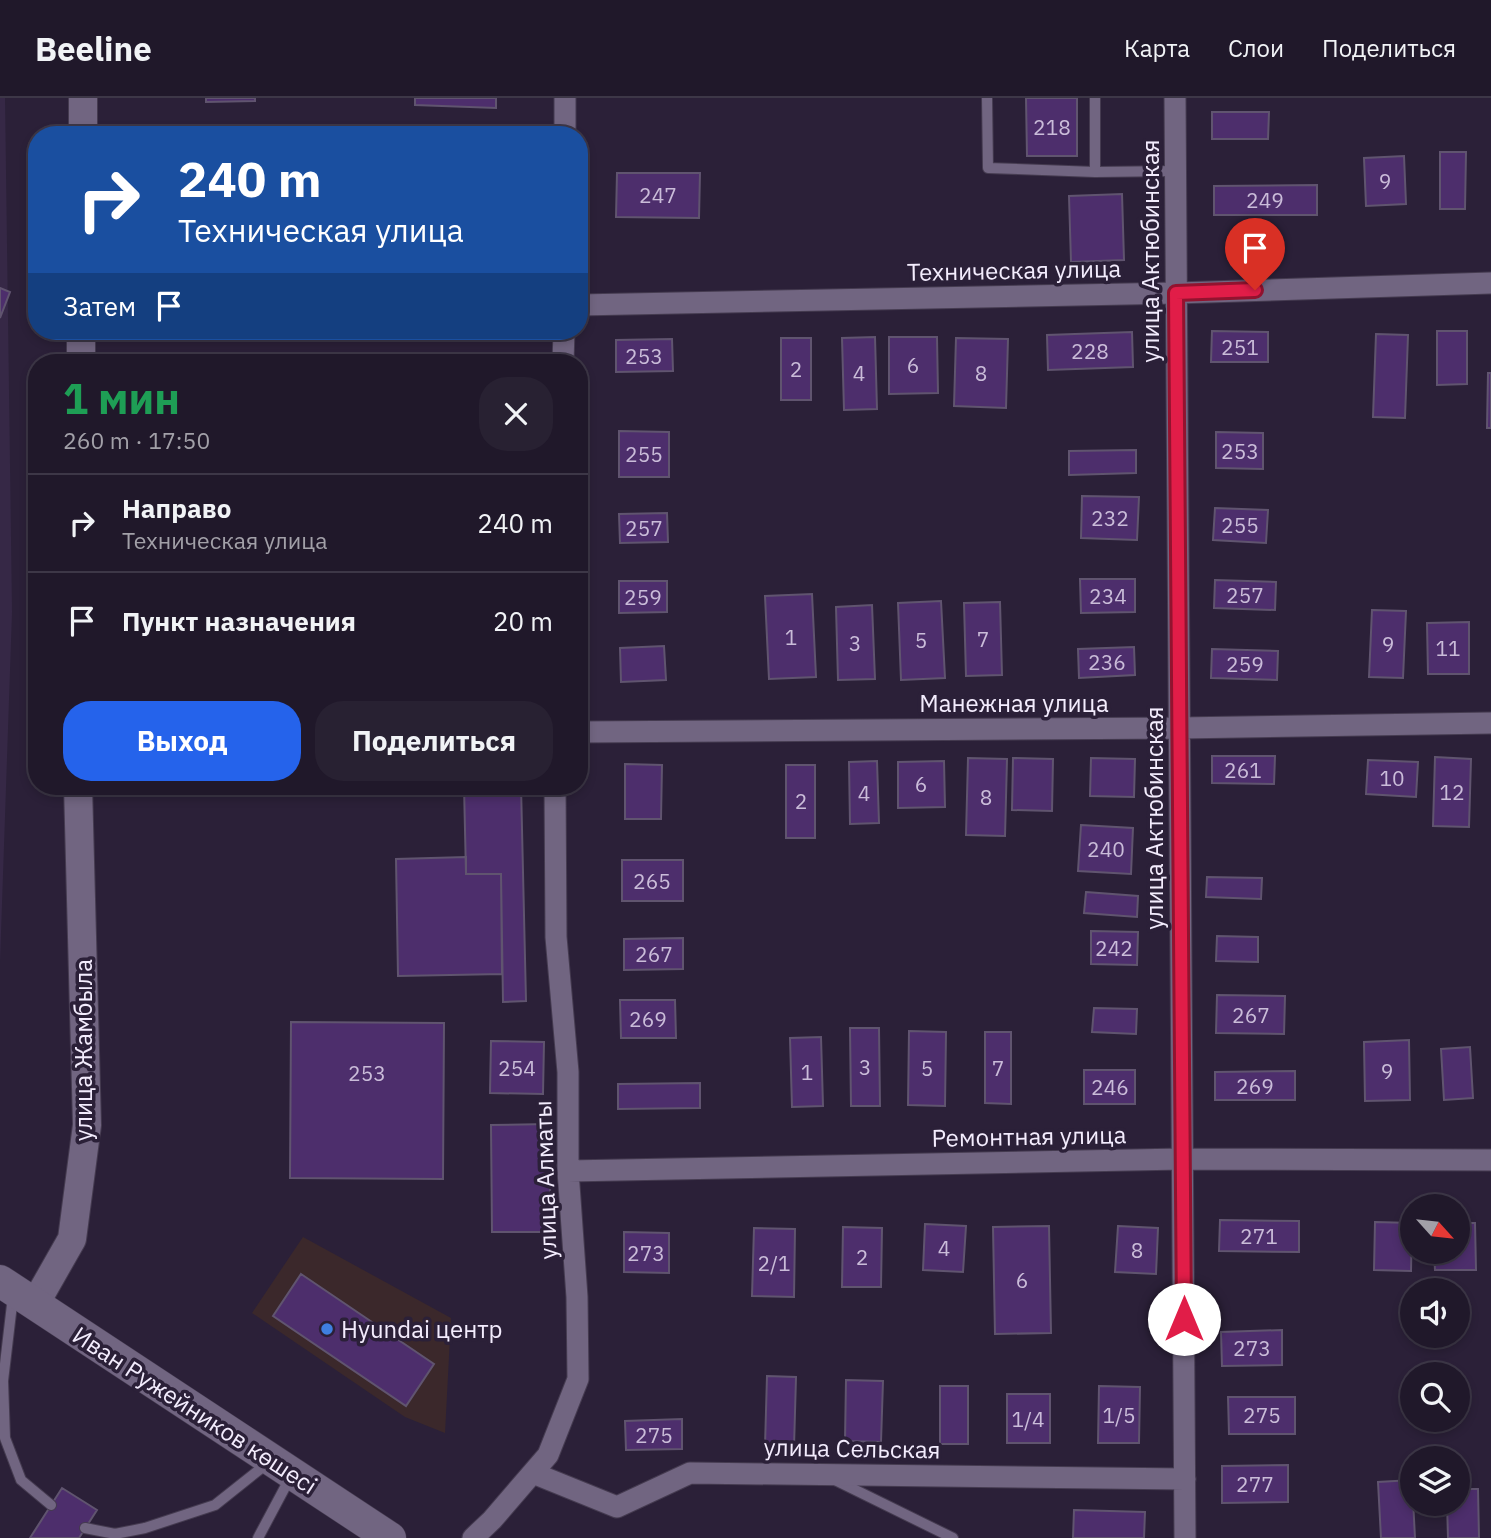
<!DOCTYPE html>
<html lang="ru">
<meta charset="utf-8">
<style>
body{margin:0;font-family:"IBM Plex Sans",sans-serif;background:#282132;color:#f1f3f6;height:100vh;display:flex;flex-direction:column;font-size:26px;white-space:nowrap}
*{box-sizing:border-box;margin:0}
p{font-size:23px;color:#a2a0a8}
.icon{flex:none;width:38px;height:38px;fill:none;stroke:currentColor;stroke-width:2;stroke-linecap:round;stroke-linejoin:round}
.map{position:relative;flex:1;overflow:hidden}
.details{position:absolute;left:28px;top:256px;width:560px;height:441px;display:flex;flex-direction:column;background:#20182a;border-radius:28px;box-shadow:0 4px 10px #0003,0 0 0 2px #3d3747}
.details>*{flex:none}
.guide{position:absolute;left:28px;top:28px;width:560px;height:214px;border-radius:28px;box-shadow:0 4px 10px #0003,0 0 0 2px #3d3747;background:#1a4fa0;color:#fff;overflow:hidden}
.needle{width:46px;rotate:117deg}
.controls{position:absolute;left:1400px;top:1096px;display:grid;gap:14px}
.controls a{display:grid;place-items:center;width:70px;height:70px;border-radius:50%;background:#20182a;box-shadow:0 4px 10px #0003,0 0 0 2px #3d3747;font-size:35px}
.pin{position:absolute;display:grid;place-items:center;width:60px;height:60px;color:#fff;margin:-72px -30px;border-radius:50% 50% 50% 0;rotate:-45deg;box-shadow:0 0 7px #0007}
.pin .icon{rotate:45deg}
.me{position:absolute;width:77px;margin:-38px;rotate:0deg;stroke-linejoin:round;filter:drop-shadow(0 0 5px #0008)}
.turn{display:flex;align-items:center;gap:24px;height:147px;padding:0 35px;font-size:32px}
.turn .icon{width:91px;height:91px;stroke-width:2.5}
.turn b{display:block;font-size:49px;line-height:60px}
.then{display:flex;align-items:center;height:66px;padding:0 35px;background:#0003;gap:14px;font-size:26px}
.round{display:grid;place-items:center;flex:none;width:74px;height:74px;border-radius:28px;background:#282132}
.headline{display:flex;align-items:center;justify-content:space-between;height:119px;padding:0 35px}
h1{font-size:42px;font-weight:800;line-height:52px;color:#1e9e55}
.action{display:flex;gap:14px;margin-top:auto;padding:14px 35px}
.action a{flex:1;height:80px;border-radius:28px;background:#2563eb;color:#fff;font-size:28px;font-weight:800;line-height:80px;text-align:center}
.action a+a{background:#282132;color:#f1f3f6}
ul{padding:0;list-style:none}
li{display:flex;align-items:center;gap:21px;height:98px;padding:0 35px;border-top:2px solid #3d3747}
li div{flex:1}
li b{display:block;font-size:26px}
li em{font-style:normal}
header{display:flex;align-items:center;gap:42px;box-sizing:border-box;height:98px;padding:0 35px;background:#20182a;border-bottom:2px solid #3d3747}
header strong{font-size:33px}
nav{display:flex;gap:38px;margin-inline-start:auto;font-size:24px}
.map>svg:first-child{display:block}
</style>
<header>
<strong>Beeline</strong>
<nav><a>Карта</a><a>Слои</a><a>Поделиться</a></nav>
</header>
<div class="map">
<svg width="1491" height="1440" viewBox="0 0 1491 1440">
<rect width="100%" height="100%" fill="#2b2038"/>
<!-- commercial -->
<path fill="#3b282b" d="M303,1139L451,1220L445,1335L405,1319L252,1215Z"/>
<!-- built -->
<path fill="#362846" d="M0,0H5L12,514L0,864Z"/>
<!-- building -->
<path fill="#4d2e6c" stroke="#60546f" stroke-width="2" d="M206,0H255V3L206,4Z
M415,0H496V10L415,7Z
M1026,0H1077V58H1027Z
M1212,14H1269L1268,41H1212Z
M490,33V37H417V34Z
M1440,54H1466L1465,111H1440Z
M1404,58L1406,106L1366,108L1364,60Z
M617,75H700L699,120L616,119Z
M1317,87V117H1214V88Z
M1122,96L1124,162L1071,164L1069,98Z
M0,190L10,194L0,220Z
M210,233H272V235L210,236Z
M1212,233L1268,234V264H1211Z
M1437,233H1467V286L1437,287Z
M1132,234L1133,269L1048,272L1047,237Z
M1376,236L1408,237L1405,320L1373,319Z
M875,239L877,311L844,312L842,240Z
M889,239H937L938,295L889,296Z
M781,240H811V302H781Z
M956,240L1008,241L1006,310L954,308Z
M672,241L673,273L616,274V242Z
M1488,275H1491V330H1487Z
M619,333L669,334V379H619Z
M1216,334L1263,335V371L1216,370Z
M1136,352V375L1069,377V353Z
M1082,398L1139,399L1137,442L1081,440Z
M1215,410L1268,412L1266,445L1213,442Z
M667,415L668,444L620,445L619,416Z
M1080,481H1135V514L1081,515Z
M1215,482L1276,484L1275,512L1214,510Z
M619,483H667V514L619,515Z
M812,496L816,579L769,581L765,498Z
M941,503L945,580L901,582L898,505Z
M1000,504L1002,577L966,578L964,505Z
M872,507L875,581L838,582L836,509Z
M1372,512L1406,513L1403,580L1369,579Z
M1469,524V576H1428L1427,525Z
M664,548L666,582L621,584L620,550Z
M1134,549L1135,577L1079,580L1078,551Z
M1212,551L1278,553L1277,582L1211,580Z
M1212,658H1275L1274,686L1212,685Z
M1435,659L1471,661L1469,729L1433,728Z
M968,660L1007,661L1005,738L966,737Z
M1013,660L1053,661L1052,713L1012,712Z
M1091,660L1135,661L1134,699L1090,698Z
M1368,662L1418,664L1416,699L1366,696Z
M877,663L879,725L850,726L849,664Z
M944,663L945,709L898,710V664Z
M625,666L662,667L661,721H625Z
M786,667H815V740H786Z
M464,688H521L526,903L503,904L501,776H466Z
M1081,727L1133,730L1131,776L1078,773Z
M466,759V776H501L502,876L398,878L396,761Z
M622,762H683V803H622Z
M1207,779L1262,780L1261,801L1206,799Z
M1086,794L1138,798L1137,819L1084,815Z
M1091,833L1138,834L1137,867L1091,866Z
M1217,838L1258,839V864L1216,863Z
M683,840V871L624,872V841Z
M1217,897L1285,898L1284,936L1216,935Z
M620,902H675L676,940H621Z
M1094,910L1137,911L1136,936L1092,934Z
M291,924L444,925L443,1081L290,1080Z
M850,930H879L880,1008H851Z
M909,933L946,934L945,1008L908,1007Z
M985,934H1011V1006L985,1005Z
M821,939L823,1008L792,1009L790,940Z
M1409,942L1410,1002L1365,1003L1364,944Z
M491,943L544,944L543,996L490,995Z
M1470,949L1473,1000L1444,1002L1441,951Z
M1084,972H1135V1006H1084Z
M1295,973V1002H1215V974Z
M700,985V1010L618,1011V986Z
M549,1026L551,1134H492L491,1027Z
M1220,1122L1299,1123V1154L1219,1153Z
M1375,1124L1412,1125L1411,1173L1374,1172Z
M1458,1125H1475L1476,1172H1435L1434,1153H1458Z
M925,1126L966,1128L963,1174L923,1172Z
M1049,1128L1051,1235L995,1236L993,1129Z
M1118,1128L1158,1130L1156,1176L1115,1174Z
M843,1129L882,1130L881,1189H842Z
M754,1130L795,1131L794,1199L752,1198Z
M624,1134L669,1135V1175L624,1174Z
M301,1176L434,1266L406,1308L273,1218Z
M1282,1232V1267L1222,1268L1221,1234Z
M767,1278L796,1279L794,1349L765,1348Z
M846,1282L883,1283L881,1344L845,1343Z
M940,1288H968V1346H940Z
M1099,1288L1140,1289L1139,1345H1098Z
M1007,1296H1050V1345H1007Z
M1228,1299H1295V1336H1229Z
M682,1321V1351L626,1352L625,1323Z
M1288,1367V1404L1222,1405V1368Z
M1412,1382L1415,1440H1381L1378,1384Z
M62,1390L97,1412L79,1440H30Z
M1458,1391H1478L1479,1440H1448L1447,1405H1458Z
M1074,1412L1145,1414L1144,1440H1073Z"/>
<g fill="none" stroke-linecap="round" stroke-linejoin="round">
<!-- service casing -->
<g stroke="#453b50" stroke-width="12">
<path id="service" d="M987,0L988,70L1095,74L1176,73
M1095,0V74
M13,1198L3,1283L5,1340L21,1382L51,1407
M833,1381L953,1440
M85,1430L115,1436L145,1430L215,1407L269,1364
M258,1440L291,1378"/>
</g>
<!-- minor casing -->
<g stroke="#453b50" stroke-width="23">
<path id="minor" d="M1175,0L1185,1440
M565,37V0
M579,207L1176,195L1491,185
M563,264L564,233
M579,634L1179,630L1491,625
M568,1073L1182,1061L1491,1062
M533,1375L617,1409L690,1375L1185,1381
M473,1440L492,1422L548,1357L578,1281L577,1199L568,1073V974L556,839L555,688"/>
</g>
<!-- tertiary casing -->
<g stroke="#453b50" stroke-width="30">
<path id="tertiary" d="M83,37V0
M81,264V233
M35,1206L72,1141L87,1027L78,688"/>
</g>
<!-- secondary casing -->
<g stroke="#453b50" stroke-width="33">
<path id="secondary" d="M0,1183L390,1440"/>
</g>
<!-- service -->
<use href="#service" stroke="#716581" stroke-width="10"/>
<!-- minor -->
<use href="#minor" stroke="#716581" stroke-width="21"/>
<!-- tertiary -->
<use href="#tertiary" stroke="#716581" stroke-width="28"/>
<!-- secondary -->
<use href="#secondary" stroke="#716581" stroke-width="32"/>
</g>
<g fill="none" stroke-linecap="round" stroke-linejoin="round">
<!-- route casing -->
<g stroke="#92132f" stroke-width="18">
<path id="route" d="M1184,1221L1176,195L1255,192"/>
</g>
<!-- route -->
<use href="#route" stroke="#e11d48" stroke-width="12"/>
</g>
<!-- markers -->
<circle fill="#3f7fe0" stroke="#2b2038" stroke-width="2.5" cx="327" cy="1231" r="7"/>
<g text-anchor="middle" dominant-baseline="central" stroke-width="7" stroke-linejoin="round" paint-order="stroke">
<!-- number labels -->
<g font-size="21" fill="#cabcd9">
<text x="1052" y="29">218</text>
<text x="1385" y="83">9</text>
<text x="658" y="97">247</text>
<text x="1265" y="102">249</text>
<text x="1240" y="249">251</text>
<text x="1090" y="253">228</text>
<text x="644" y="258">253</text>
<text x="913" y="267">6</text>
<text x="796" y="271">2</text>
<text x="859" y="275">4</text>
<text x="981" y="275">8</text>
<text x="1240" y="353">253</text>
<text x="644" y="356">255</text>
<text x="1110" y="420">232</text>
<text x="1240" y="427">255</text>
<text x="644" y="430">257</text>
<text x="1245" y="497">257</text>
<text x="1108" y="498">234</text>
<text x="643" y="499">259</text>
<text x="791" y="539">1</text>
<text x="983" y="541">7</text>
<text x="921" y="542">5</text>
<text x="855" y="545">3</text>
<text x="1388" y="546">9</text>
<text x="1448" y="550">11</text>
<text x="1107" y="564">236</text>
<text x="1245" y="566">259</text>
<text x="1243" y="672">261</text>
<text x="1392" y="680">10</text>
<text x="921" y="686">6</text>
<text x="1452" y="694">12</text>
<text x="864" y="695">4</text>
<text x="986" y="699">8</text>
<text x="801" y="703">2</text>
<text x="1106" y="751">240</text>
<text x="652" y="783">265</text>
<text x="1114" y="850">242</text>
<text x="654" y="856">267</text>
<text x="1251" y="917">267</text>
<text x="648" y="921">269</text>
<text x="865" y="969">3</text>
<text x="517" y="970">254</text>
<text x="927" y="970">5</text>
<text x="998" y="970">7</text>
<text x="1387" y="973">9</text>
<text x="807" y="974">1</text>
<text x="367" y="975">253</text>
<text x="1255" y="988">269</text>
<text x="1110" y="989">246</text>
<text x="1259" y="1138">271</text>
<text x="944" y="1150">4</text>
<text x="1137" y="1152">8</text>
<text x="646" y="1155">273</text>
<text x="862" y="1159">2</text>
<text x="774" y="1165">2/1</text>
<text x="1022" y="1182">6</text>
<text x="1252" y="1250">273</text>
<text x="1119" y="1317">1/5</text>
<text x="1262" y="1317">275</text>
<text x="1028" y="1321">1/4</text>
<text x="654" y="1337">275</text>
<text x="1255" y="1386">277</text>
</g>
<!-- street labels -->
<g font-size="24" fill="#f3ecfd" stroke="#2b2038">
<text transform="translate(1150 153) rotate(-90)">улица Актюбинская</text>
<text transform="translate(1014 172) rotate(-1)">Техническая улица</text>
<text x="1014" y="605">Манежная улица</text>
<text transform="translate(1154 720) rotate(-90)">улица Актюбинская</text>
<text transform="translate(83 952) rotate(-90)">улица Жамбыла</text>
<text transform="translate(1029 1038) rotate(-1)">Ремонтная улица</text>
<text transform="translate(545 1082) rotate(-92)">улица Алматы</text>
<text transform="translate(195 1312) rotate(33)">Иван Ружейников көшесі</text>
<text transform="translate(852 1350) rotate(1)">улица Сельская</text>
</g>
<!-- poi labels -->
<g font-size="24" fill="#f3ecfd" stroke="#2b2038" text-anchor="start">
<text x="341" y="1231">Hyundai центр</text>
</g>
</g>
</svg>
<div class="controls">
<a><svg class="needle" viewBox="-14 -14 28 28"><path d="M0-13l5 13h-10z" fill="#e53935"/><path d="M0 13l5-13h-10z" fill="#a2a0a8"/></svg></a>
<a><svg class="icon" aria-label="sound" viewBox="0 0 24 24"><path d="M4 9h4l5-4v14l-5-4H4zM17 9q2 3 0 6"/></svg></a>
<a><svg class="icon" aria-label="search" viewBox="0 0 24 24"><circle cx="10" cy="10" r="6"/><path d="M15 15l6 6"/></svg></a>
<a><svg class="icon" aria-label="layers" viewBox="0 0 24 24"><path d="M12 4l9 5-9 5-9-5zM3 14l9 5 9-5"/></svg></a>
</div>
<div class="pin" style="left:1255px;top:192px;background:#d93025"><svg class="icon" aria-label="arrive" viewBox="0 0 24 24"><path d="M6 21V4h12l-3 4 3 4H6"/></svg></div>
<svg class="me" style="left:1184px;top:1221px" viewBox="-20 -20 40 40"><circle r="19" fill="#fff"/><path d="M0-13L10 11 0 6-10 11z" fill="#e11d48"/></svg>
<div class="guide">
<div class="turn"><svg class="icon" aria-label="right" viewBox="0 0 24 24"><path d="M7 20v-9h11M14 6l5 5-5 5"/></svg><div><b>240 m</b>Техническая улица</div></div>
<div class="then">Затем<svg class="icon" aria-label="arrive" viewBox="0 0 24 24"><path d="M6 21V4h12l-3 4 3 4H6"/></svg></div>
</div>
<section class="details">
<div class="headline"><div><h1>1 мин</h1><p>260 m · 17:50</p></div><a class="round"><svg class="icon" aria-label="close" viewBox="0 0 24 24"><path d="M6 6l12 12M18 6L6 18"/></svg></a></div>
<ul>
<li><svg class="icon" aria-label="right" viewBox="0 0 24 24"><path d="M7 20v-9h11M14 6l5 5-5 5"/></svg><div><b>Направо</b><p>Техническая улица</p></div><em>240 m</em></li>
<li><svg class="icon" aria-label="arrive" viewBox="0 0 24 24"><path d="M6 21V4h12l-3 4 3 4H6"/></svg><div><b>Пункт назначения</b></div><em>20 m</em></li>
</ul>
<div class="action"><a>Выход</a><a>Поделиться</a></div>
</section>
</div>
